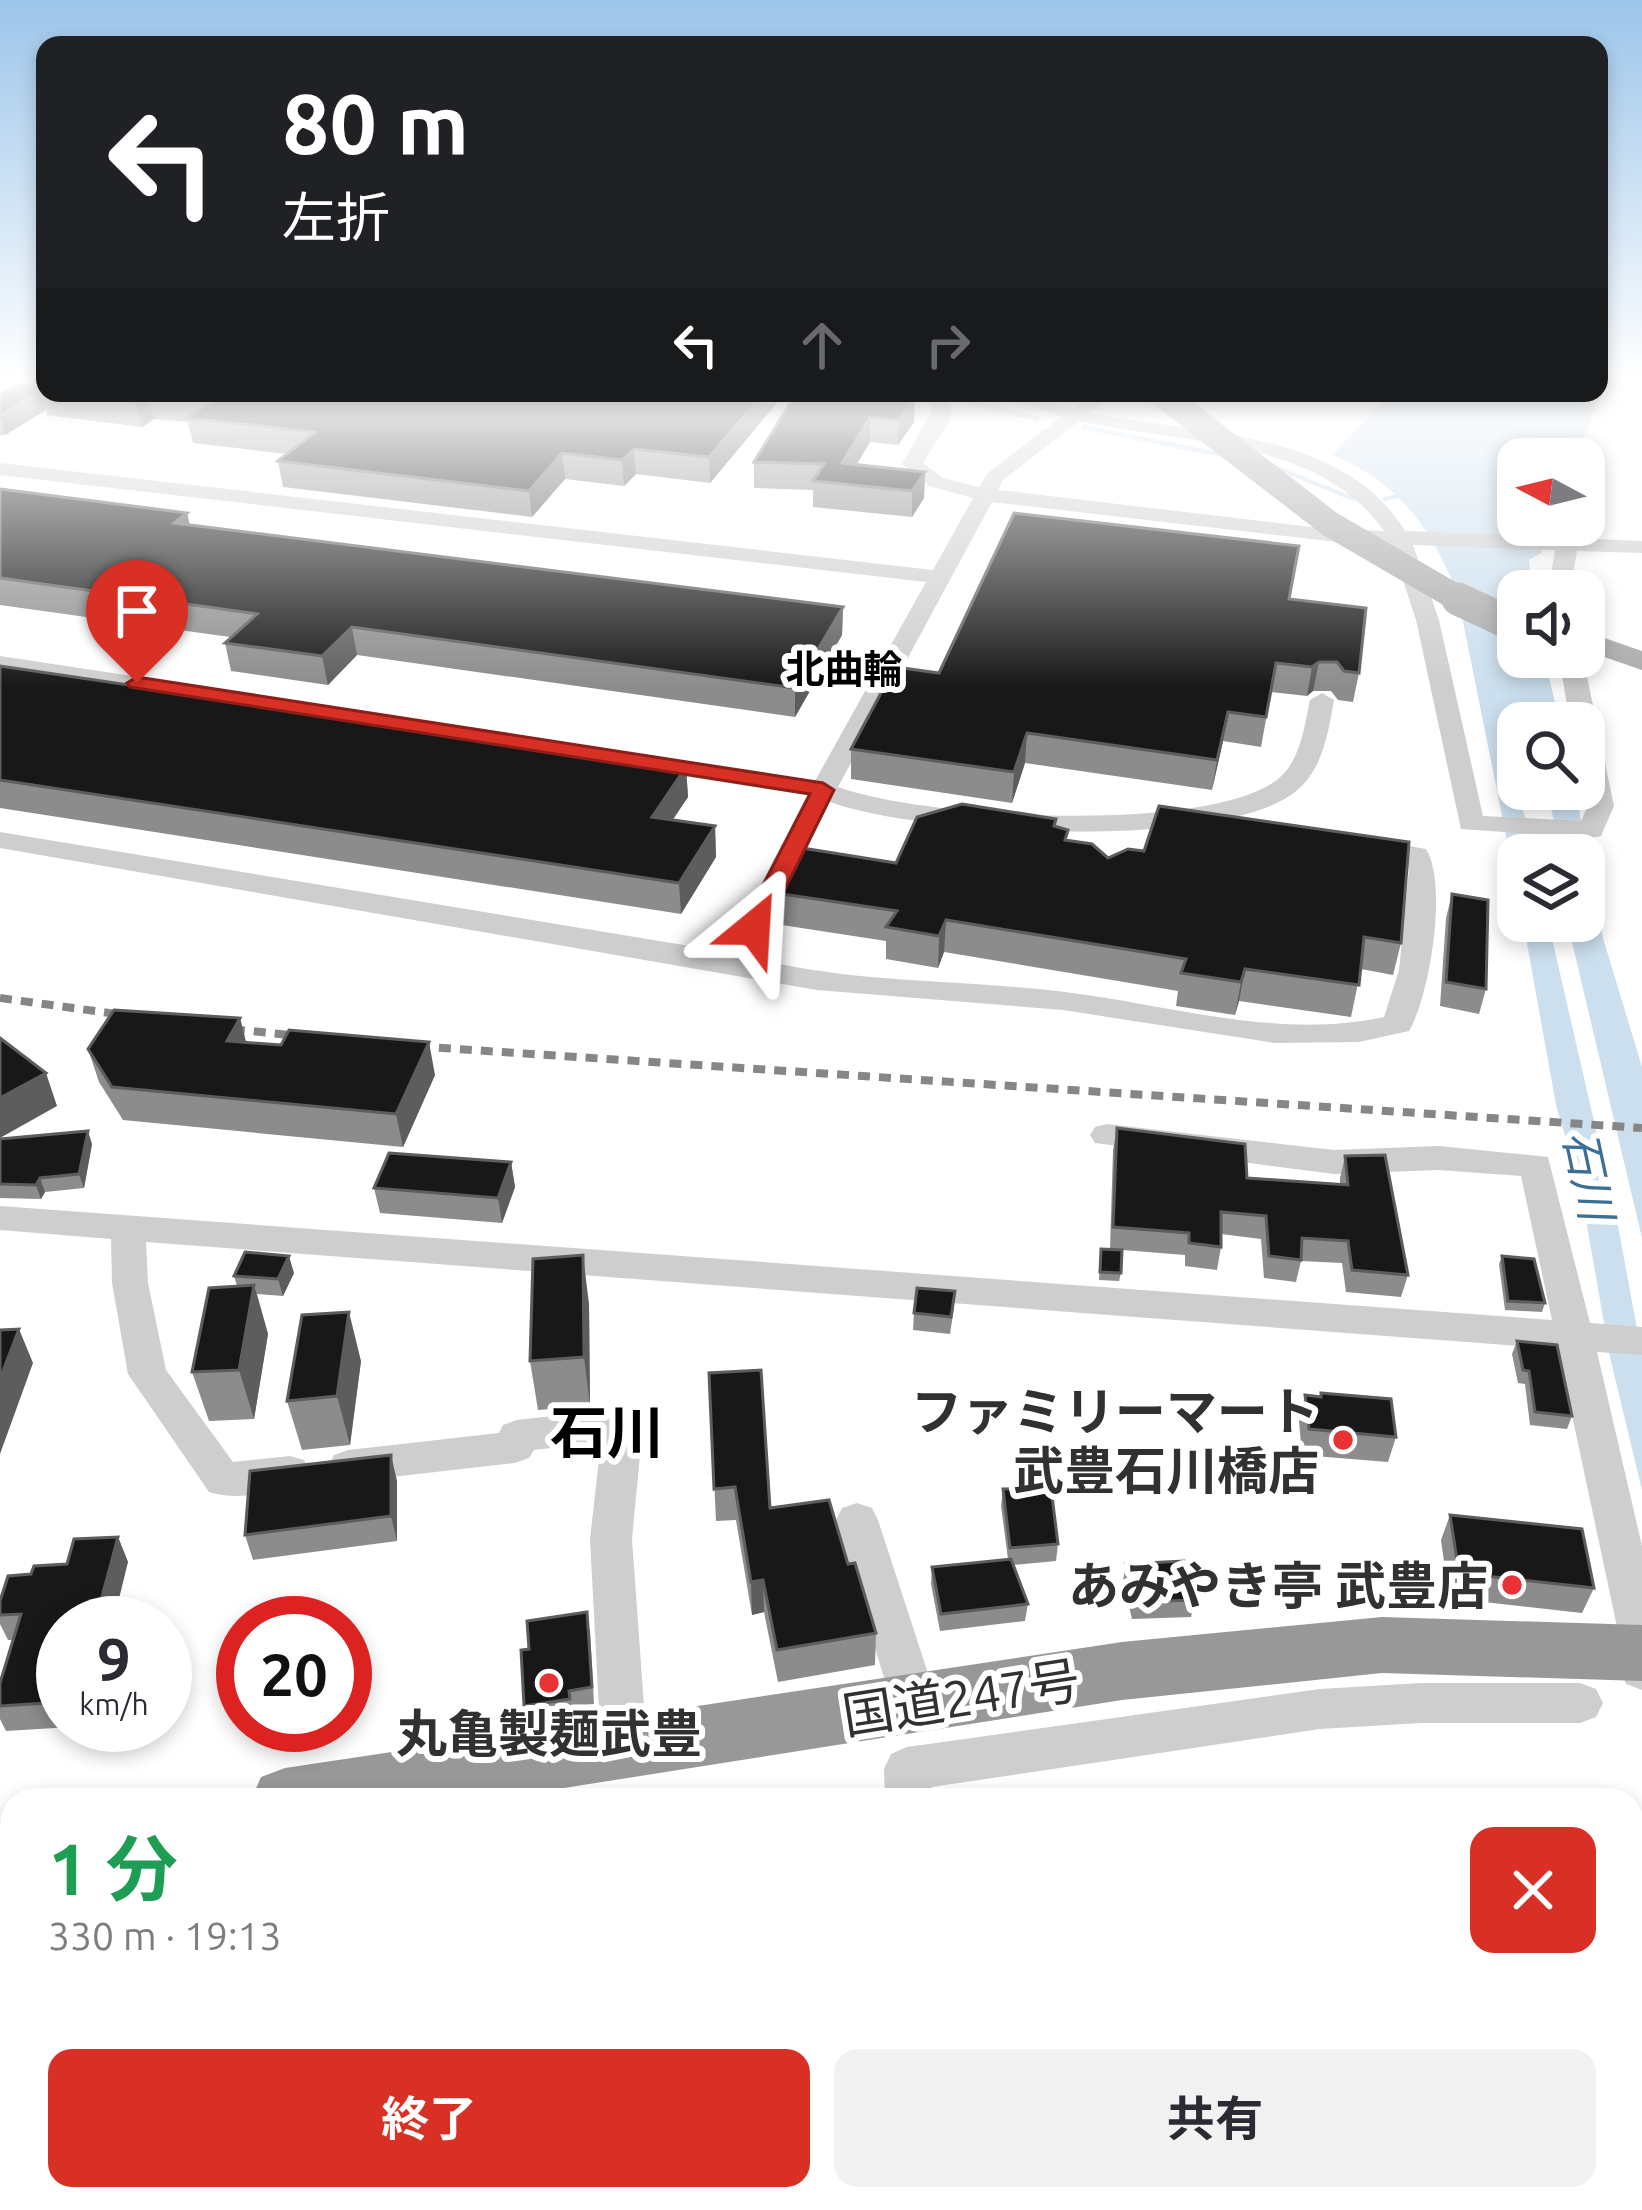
<!DOCTYPE html>
<html lang="ja">
<meta charset="utf-8">
<style>
body{margin:0;font-family:Ubuntu,"Noto Sans JP",sans-serif;background:#f2f2f3;color:#2b2b33;height:100vh;display:flex;flex-direction:column;font-size:45px;white-space:nowrap}
*{box-sizing:border-box;margin:0}
p{font-size:39px;color:#7c7c81}
.icon{flex:none;width:66px;height:66px;fill:none;stroke:currentColor;stroke-width:2;stroke-linecap:round;stroke-linejoin:round}
.map{position:relative;flex:1;overflow:hidden}
.panel{position:absolute;left:0px;top:1788px;width:1644px;height:423px;display:flex;flex-direction:column;background:#fff;border-radius:36px 36px 0 0;box-shadow:0 6px 18px #0003}
.panel>*{flex:none}
.guide{position:absolute;left:36px;top:36px;width:1572px;height:366px;border-radius:24px;box-shadow:0 6px 18px #0003;background:#202124;color:#fff;overflow:hidden}
.needle{width:78px;rotate:277deg}
.buttons{position:absolute;left:1497px;top:438px;display:grid;gap:24px}
.buttons a{display:grid;place-items:center;width:108px;height:108px;border-radius:24px;background:#fff;box-shadow:0 6px 18px #0003;font-size:60px}
.speed{position:absolute;left:36px;top:1596px;display:flex;gap:24px;font-size:60px;font-weight:700;text-align:center}
.speed>*{display:grid;place-content:center;width:156px;height:156px;border-radius:50%;background:#fff;box-shadow:0 6px 18px #0003;line-height:1}
.speed small{font-size:30px;font-weight:400}
.speed .limit{border:18px solid #d22;background:#fff;color:#111}
.pin{position:absolute;display:grid;place-items:center;width:102px;height:102px;color:#fff;margin:-123px -51px;border-radius:50% 50% 50% 0;rotate:-45deg;box-shadow:0 0 12px #0007}
.pin .icon{rotate:45deg}
.me{position:absolute;width:132px;margin:-66px;rotate:27deg;stroke-linejoin:round;filter:drop-shadow(0 0 9px #0008)}
.turn{display:flex;align-items:center;gap:42px;height:252px;padding:0 48px;font-size:54px}
.turn .icon{width:156px;height:156px;stroke-width:2.5}
.turn b{display:block;font-size:84px;line-height:102px}
.lanes{display:flex;align-items:center;height:114px;padding:0 48px;background:#0003;justify-content:center;gap:60px;direction:ltr}
.lanes .off{opacity:.35}
.round{display:grid;place-items:center;flex:none;width:126px;height:126px;border-radius:24px;background:#f2f2f3}
.headline{display:flex;align-items:center;justify-content:space-between;height:204px;padding:0 48px}
h1{font-size:72px;font-weight:700;line-height:90px;color:#1e9e55}
.action{display:flex;gap:24px;margin-top:auto;padding:24px 48px}
.action a{flex:1;height:138px;border-radius:24px;background:#d93025;color:#fff;font-size:48px;font-weight:700;line-height:138px;text-align:center}
.action a+a{background:#f2f2f3;color:#2b2b33}
.map>svg:first-child{display:block}
</style>
<div class="map">
<svg width="1642" height="2210" viewBox="0 0 1642 2210">
<rect width="100%" height="100%" fill="#fff"/>
<!-- water -->
<path fill="#cbdfee" d="M1599,378H1606L1576,459H1518V525H1552L1541,553L1529,560L1532,591H1518V657H1544L1560,723H1518V789H1575L1603,938L1642,1067V1238L1567,921H1584V855H1553L1549,839L1557,833L1551,809L1522,808L1538,855H1518V895L1457,592C1430,527 1399,482 1332,455L1392,393H1599Z
M1523,921H1548L1618,1226L1642,1356V1490L1610,1357L1580,1186L1556,1105Z"/>
<g fill="none" stroke-linecap="round" stroke-linejoin="round">
<!-- stream -->
<path stroke="#cbdfee" stroke-width="4.5" d="M959,393L974,403L1037,419
M1083,427L1223,455
M1272,466L1354,499
M1385,499L1407,493"/>
<!-- minor -->
<path fill="#cecece" fill-rule="evenodd" d="M30,378H45V384L0,411V397Z
M917,393H938L952,406L950,420L923,463L943,478L979,487L988,473L1061,417L994,393H1021L1072,409L1092,393H1113L1090,413C1194,434 1343,429 1405,531L1642,541V553L1577,551L1570,591H1548L1555,550L1413,545L1439,620L1483,816L1581,821L1588,806L1584,723H1570L1559,657H1583L1614,806L1601,836L1591,838L1461,829L1416,620L1391,544L1329,541L992,502L838,787C922,818 1199,834 1274,782C1300,765 1304,728 1310,700L1322,693L1334,700C1328,733 1323,770 1295,792C1220,851 919,835 830,802L753,958C856,984 961,979 1065,992C1171,1005 1278,1040 1384,1017L1399,970L1409,869L1405,861L1354,852L1350,846L1354,840L1364,838L1426,849C1448,884 1430,995 1409,1031L1359,1042L1275,1043L1063,1010L817,990L0,848V832L726,952L807,795L643,770L630,762L643,754L815,781L926,582L0,475V463L933,570L973,498L929,486L902,464L933,408ZM1079,421C1178,444 1319,437 1384,531L1329,529L998,490L1003,480Z
M0,656L515,734L528,742L515,750L0,670Z
M1107,1124L1334,1150L1439,1146L1548,1157L1590,1323L1642,1327V1355L1597,1352L1642,1546V1690L1626,1684L1620,1670L1617,1627L1558,1349L146,1242L148,1283L166,1370L233,1462L290,1456L304,1460L310,1472L304,1484C277,1493 236,1501 209,1492L128,1374L112,1283L111,1239L0,1230V1206L1552,1320L1521,1176L1439,1170L1334,1174L1095,1143L1090,1135L1095,1127Z
M623,1408L637,1413L643,1424L632,1539L647,1748L640,1763L624,1769L608,1763L601,1748L590,1539L601,1442L534,1450L529,1458L515,1463L348,1482L334,1477L328,1466L334,1455L348,1450L499,1433L503,1425L517,1420Z
M857,1503L872,1508L878,1520L938,1704L931,1718L915,1724L899,1718L892,1704L836,1520L842,1508Z
M1421,1683H1580L1596,1689L1603,1703L1596,1717L1580,1723H1421L1320,1729L932,1787L933,1800H885L884,1769L891,1754L907,1747L1320,1689Z
M1642,1905V1955L1632,1957V1907Z
M0,2051H12V2103H0Z
M899,2199H955L956,2210H900Z
M1144,2199H1200L1202,2210H1146Z
M1399,2199H1455L1457,2210H1401Z"/>
<!-- major -->
<path fill="#a9a9a9" fill-rule="evenodd" d="M1584,631L1642,651V670L1584,650Z"/>
<!-- highway -->
<path fill="#989898" fill-rule="evenodd" d="M1382,1617L1642,1625V1681L1382,1673L1122,1700L488,1800H251L261,1777L285,1768L1122,1642Z
M12,1818V1886L0,1889V1821Z"/>
<!-- rail -->
<path stroke="#868686" stroke-width="8" stroke-dasharray="12 9" stroke-linecap="butt" d="M0,998L146,1018
M212,1027L319,1038
M397,1045L1642,1128"/>
<!-- major-bridge-far1 -->
<path stroke="#a9a9a9" stroke-width="26" d="M1160,393L1330,524L1464,602"/>
<!-- major-bridge -->
<path stroke="#a9a9a9" stroke-width="33" d="M1458,599L1518,627"/>
</g>
<!-- wall -->
<path fill="#8c8c8c" d="M45,386V393H785L710,483L636,474L624,486L565,479L532,517L283,487L278,461L287,454L193,443L188,422L154,419L142,427L47,415L46,410L5,435H0V394Z
M915,397L914,422L898,445L870,442L856,465L925,472L924,498L912,517L813,507V490L754,488V462Z
M0,489L187,513L190,525L843,607L842,635L795,717L357,655L328,685L231,671L225,643L230,637L0,605Z
M1289,599L1359,673L1353,702L1338,700L1331,691H1313L1307,696L1271,692L1261,747L1223,741L1212,790L1025,763L1012,803L851,779V749Z
M0,666L686,767L688,797L672,820L715,826L716,857L681,914L0,808Z
M1056,819L1055,826L1067,840L1108,858L1401,943L1393,975L1361,969L1351,1017L1239,1001L1235,1015L1176,1006L1178,991L944,952L938,968L886,959V941L782,925V894Z
M1452,894L1486,989L1479,1014L1440,1006L1446,918Z
M240,1018L246,1042L435,1075L403,1147L123,1120L99,1082L88,1049Z
M1117,1128L1247,1178L1340,1184V1178L1345,1156L1408,1275L1401,1297L1346,1292L1342,1263L1301,1261L1296,1282L1264,1278L1261,1239L1221,1234V1247L1217,1270L1185,1266V1255L1110,1249L1113,1150Z
M0,1139L92,1144L84,1188L45,1192L41,1199L0,1198Z
M511,1162L515,1187L502,1223L380,1213L374,1188Z
M1101,1249L1121,1273L1119,1281L1099,1280Z
M1502,1256L1545,1303L1542,1312L1505,1310L1499,1264Z
M294,1273L283,1296L257,1294L268,1334L254,1419L209,1421L192,1372L237,1286L234,1276Z
M589,1304L590,1406L538,1410L530,1361Z
M954,1308L950,1334L913,1330L914,1313Z
M1517,1341L1572,1416L1567,1429L1530,1425L1525,1384L1518,1383L1512,1354Z
M361,1361L350,1445L302,1450L287,1401Z
M709,1373L770,1508L848,1564L876,1633L875,1665L778,1682L764,1612L752,1615L736,1520L716,1521Z
M1321,1393L1396,1437L1388,1462L1302,1455L1299,1421L1305,1395L1320,1397Z
M397,1481V1541L253,1560L245,1535Z
M1003,1489L1058,1544L1056,1561L1013,1565L1028,1604L1025,1621L940,1631L931,1584L932,1567L1008,1559L1001,1506Z
M1450,1515L1594,1588L1582,1613L1449,1598L1441,1540Z
M118,1537L128,1562L63,1623V1725L87,1726L6,1731L0,1719V1683L13,1640H8L0,1624V1601L31,1574L67,1564Z
M1126,1564L1195,1600L1191,1617L1132,1619L1123,1581Z
M590,1629L594,1704L572,1707V1715L527,1722L524,1706L529,1649Z"/>
<!-- shaded-wall -->
<path fill="#5d5d5d" d="M40,391L46,410L5,435L0,416Z
M764,393H785L710,483L709,457Z
M148,394L154,419L142,427L136,402Z
M915,397L914,422L898,445L899,420Z
M870,417V442L845,484L842,463Z
M634,449L636,474L624,486L622,460Z
M562,453L565,479L532,517L529,491Z
M925,472L924,498L912,517V491Z
M187,513L193,539L174,523Z
M843,607L842,635L795,717V688Z
M352,627L357,655L328,685L322,656Z
M1319,662L1313,691L1307,696L1312,667Z
M1228,712L1223,741L1212,790L1217,760Z
M1027,733L1025,763L1012,803L1014,772Z
M686,767L688,797L654,848L652,817Z
M715,826L716,857L681,914L679,883Z
M946,920L944,952L938,968L939,936Z
M1245,969L1239,1001L1235,1015L1241,982Z
M240,1018L248,1050L227,1041Z
M429,1042L435,1075L403,1147L396,1114Z
M46,1073L57,1106L0,1138V1098Z
M88,1131L92,1144L84,1188L79,1174Z
M511,1162L515,1187L502,1223L498,1198Z
M40,1178L45,1192L41,1199L36,1185Z
M583,1255L589,1304L590,1406L584,1357Z
M289,1256L294,1273L283,1296L278,1279Z
M254,1285L268,1334L254,1419L239,1370Z
M349,1312L361,1361L350,1445L337,1396Z
M19,1329L33,1363L0,1454V1379Z
M391,1455L397,1481V1541L391,1516Z
M118,1537L128,1562L113,1623H95Z
M763,1580L764,1612L752,1615L751,1582Z"/>
<!-- building -->
<path fill="#181818" stroke="#5d5d5d" stroke-width="3" d="M17,384L45,386V388L0,416V394Z
M60,393H764L709,457L634,449L622,460L562,453L529,491L278,461L315,432L187,418L213,400L148,394L136,402Z
M796,393H875L915,397L899,420L870,417L842,463L925,472L912,491L813,481L824,464L754,462Z
M0,489L187,513L174,523L843,607L795,688L352,627L322,656L225,643L257,614L0,578Z
M1014,513L1299,546L1289,599L1366,608L1359,673L1344,671L1337,662H1319L1312,667L1276,663L1266,717L1228,712L1217,760L1027,733L1014,772L851,749L895,667L939,673Z
M0,666L686,767L652,817L715,826L679,883L0,780Z
M962,804L1056,819L1054,826L1068,830L1065,840L1092,844L1108,858L1128,849L1144,851L1159,806L1409,842L1401,943L1364,937L1359,985L1245,969L1241,982L1181,973L1186,959L946,920L939,936L886,927L897,911L782,894L802,848L896,863L917,817Z
M1452,894L1488,900L1486,989L1446,982Z
M114,1010L240,1018L227,1041L281,1045L289,1030L429,1042L396,1114L112,1087L88,1049Z
M0,1038L46,1073L0,1098Z
M1117,1128L1245,1144L1247,1178L1348,1185L1345,1156L1385,1155L1408,1275L1352,1270L1348,1241L1302,1238L1301,1260L1269,1256L1266,1216L1221,1212V1247L1189,1243V1233L1113,1227Z
M88,1131L79,1174L40,1178L36,1185L0,1184V1139Z
M389,1153L511,1162L498,1198L374,1188Z
M1101,1249L1122,1250L1121,1273L1100,1272Z
M245,1252L289,1256L278,1279L234,1276Z
M583,1255L584,1357L530,1361L533,1259Z
M1502,1256L1534,1259L1545,1303L1508,1301Z
M254,1285L239,1370L192,1372L209,1288Z
M917,1288L955,1291L951,1317L914,1313Z
M349,1312L337,1396L287,1401L302,1315Z
M19,1329L0,1379V1330Z
M1517,1341L1557,1345L1572,1416L1535,1412L1529,1371L1523,1370Z
M761,1370L770,1508L829,1500L848,1564L855,1563L876,1633L777,1650L763,1580L751,1582L735,1487L714,1489L709,1373Z
M1321,1393L1391,1399L1396,1437L1309,1429L1305,1395L1321,1397Z
M391,1455V1516L245,1535L250,1471Z
M1051,1488L1058,1544L1010,1548L1003,1489Z
M1450,1515L1582,1529L1594,1588L1459,1573Z
M118,1537L95,1623H63V1702L0,1706V1683L21,1614L0,1615V1601L8,1576L31,1574L34,1566L67,1564L74,1539Z
M1011,1559L1028,1604L941,1614L932,1567Z
M1184,1561L1195,1600L1136,1602L1126,1564Z
M587,1612L592,1687L569,1691L570,1699L524,1706L521,1650L529,1649L527,1621Z"/>
<!-- sky -->
<linearGradient id="sky" x2="0" y2="1"><stop stop-color="#9cc5ea"/><stop offset="0.55" stop-color="#fff"/><stop offset="1" stop-color="#fff" stop-opacity="0"/></linearGradient>
<rect width="1642" height="687" fill="url(#sky)"/>
<!-- route -->
<path fill="#d93025" stroke="#8d1f18" stroke-width="3" d="M137,677L823,783L834,790L766,928L754,935L741,928L810,794L130,687L127,683Z"/>
<!-- markers -->
<g fill="#ea3135" stroke="#fff" stroke-width="4.5">
<circle cx="1343" cy="1440" r="12"/>
<circle cx="1512" cy="1585" r="12"/>
<circle cx="549" cy="1683" r="12"/>
</g>
<g text-anchor="middle" dominant-baseline="central" stroke-width="12" stroke-linejoin="round" paint-order="stroke">
<!-- far-quarter labels -->
<g font-size="39" font-weight="bold" fill="#000" stroke="#fff">
<text x="844" y="668">北曲輪</text>
</g>
<!-- water labels -->
<g font-size="45" font-style="italic" fill="#3c6f96" stroke="#fff">
<text transform="translate(1589 1175) rotate(78)">石川</text>
</g>
<!-- near-poi labels -->
<g font-size="51" font-weight="bold" fill="#313131" stroke="#fff" text-anchor="end">
<text x="1319" y="1411">ファミリーマート<tspan x="1319" dy="59">武豊石川橋店</tspan></text>
<text x="1488" y="1585">あみやき亭 武豊店</text>
<text x="549" y="1733" text-anchor="middle">丸亀製麺武豊</text>
</g>
<!-- near-street labels -->
<g font-size="51" fill="#313131" stroke="#fff">
<text transform="translate(961 1697) rotate(-9)">国道247号</text>
</g>
<!-- near-quarter labels -->
<g font-size="57" font-weight="bold" fill="#000" stroke="#fff">
<text x="607" y="1432">石川</text>
</g>
</g>
</svg>
<div class="buttons">
<a><svg class="needle" viewBox="-14 -14 28 28"><path d="M0-13l5 13h-10z" fill="#e53935"/><path d="M0 13l5-13h-10z" fill="#7c7c81"/></svg></a>
<a><svg class="icon" aria-label="sound" viewBox="0 0 24 24"><path d="M4 9h4l5-4v14l-5-4H4zM17 9q2 3 0 6"/></svg></a>
<a><svg class="icon" aria-label="search" viewBox="0 0 24 24"><circle cx="10" cy="10" r="6"/><path d="M15 15l6 6"/></svg></a>
<a><svg class="icon" aria-label="layers" viewBox="0 0 24 24"><path d="M12 4l9 5-9 5-9-5zM3 14l9 5 9-5"/></svg></a>
</div>
<div class="speed"><div>9<small>km/h</small></div><div class="limit">20</div></div>
<div class="pin" style="left:137px;top:683px;background:#d93025"><svg class="icon" aria-label="arrive" viewBox="0 0 24 24"><path d="M6 21V4h12l-3 4 3 4H6"/></svg></div>
<svg class="me" style="left:754px;top:928px" viewBox="-20 -20 40 40"><path d="M0-17L14 15 0 8-14 15z" fill="#d93025" stroke="#fff" stroke-width="4"/></svg>
<div class="guide">
<div class="turn"><svg class="icon" aria-label="left" viewBox="0 0 24 24"><path d="M17 20v-9H6M10 6l-5 5 5 5"/></svg><div><b>80 m</b>左折</div></div>
<div class="lanes"><svg class="icon" aria-label="left" viewBox="0 0 24 24"><path d="M17 20v-9H6M10 6l-5 5 5 5"/></svg><svg class="icon off" aria-label="ahead" viewBox="0 0 24 24"><path d="M12 20V5M6 11l6-6 6 6"/></svg><svg class="icon off" aria-label="right" viewBox="0 0 24 24"><path d="M7 20v-9h11M14 6l5 5-5 5"/></svg></div>
</div>
<section class="panel">
<div class="headline"><div><h1>1 分</h1><p>330 m · 19:13</p></div><a class="round" style="background:#d93025;color:#fff"><svg class="icon" aria-label="close" viewBox="0 0 24 24"><path d="M6 6l12 12M18 6L6 18"/></svg></a></div>
<div class="action"><a>終了</a><a>共有</a></div>
</section>
</div>
